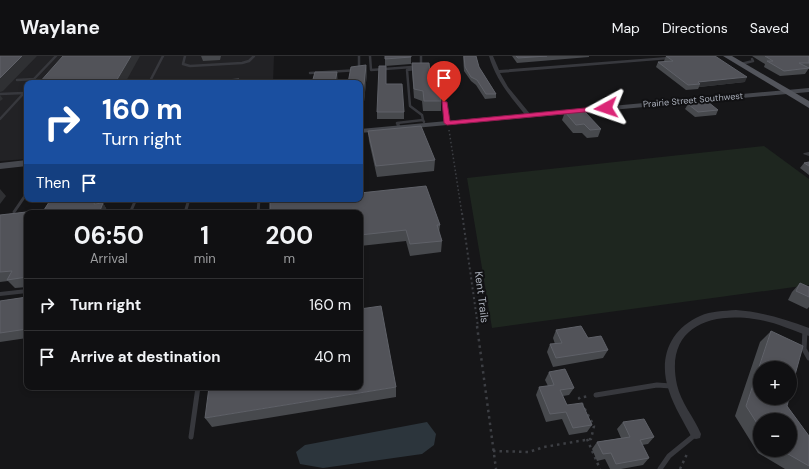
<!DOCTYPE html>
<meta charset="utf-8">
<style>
body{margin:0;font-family:"DM Sans",sans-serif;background:#1e1e20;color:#f1f3f6;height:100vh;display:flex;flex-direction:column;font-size:15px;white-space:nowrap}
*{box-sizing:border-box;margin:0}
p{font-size:13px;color:#9c9d9f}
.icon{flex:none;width:22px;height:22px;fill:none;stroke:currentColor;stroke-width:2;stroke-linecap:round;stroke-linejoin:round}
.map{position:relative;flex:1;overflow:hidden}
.panel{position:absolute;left:24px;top:154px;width:339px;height:180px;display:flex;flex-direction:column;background:#101012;border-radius:8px;box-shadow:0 2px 6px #0003,0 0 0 1px #303032}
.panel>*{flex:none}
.top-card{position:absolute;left:24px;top:24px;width:339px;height:122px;border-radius:8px;box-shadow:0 2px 6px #0003,0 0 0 1px #303032;background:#1a4fa0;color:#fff;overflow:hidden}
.controls{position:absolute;left:753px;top:305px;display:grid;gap:8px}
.controls a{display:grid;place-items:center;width:44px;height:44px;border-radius:50%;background:#101012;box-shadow:0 2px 6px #0003,0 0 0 1px #303032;font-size:20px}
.pin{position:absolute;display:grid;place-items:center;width:34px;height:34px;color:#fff;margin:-41px -17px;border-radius:50% 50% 50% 0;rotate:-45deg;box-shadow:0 0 4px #0007}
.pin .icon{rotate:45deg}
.me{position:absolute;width:44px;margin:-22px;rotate:265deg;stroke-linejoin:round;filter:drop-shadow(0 0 3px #0008)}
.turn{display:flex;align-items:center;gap:14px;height:84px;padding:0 12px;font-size:18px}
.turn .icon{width:52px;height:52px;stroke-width:2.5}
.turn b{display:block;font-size:28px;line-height:34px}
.then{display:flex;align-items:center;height:38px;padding:0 12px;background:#0003;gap:8px;font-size:15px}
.eta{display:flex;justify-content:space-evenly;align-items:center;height:68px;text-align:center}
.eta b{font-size:24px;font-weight:700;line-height:28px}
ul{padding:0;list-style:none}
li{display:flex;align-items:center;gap:12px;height:52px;padding:0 12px;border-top:1px solid #303032}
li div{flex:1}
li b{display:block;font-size:15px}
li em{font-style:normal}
header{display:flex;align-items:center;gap:24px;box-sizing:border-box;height:56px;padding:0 20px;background:#101012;border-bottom:1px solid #303032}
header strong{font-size:19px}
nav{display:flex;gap:22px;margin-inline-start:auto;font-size:14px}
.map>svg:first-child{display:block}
</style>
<header>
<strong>Waylane</strong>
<nav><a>Map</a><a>Directions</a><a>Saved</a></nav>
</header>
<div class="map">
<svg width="809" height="413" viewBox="0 0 809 413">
<rect width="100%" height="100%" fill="#161618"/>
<!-- built -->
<path fill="#222225" d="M0,0H274L273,27H27V103L0,105Z"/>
<!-- green -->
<path fill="#1e261f" d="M764,90L809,123V229L492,272L467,122Z"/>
<!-- water -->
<path fill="#2c353c" d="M427,366L436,378L434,389L422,398L323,412L300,408L296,396L305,389Z"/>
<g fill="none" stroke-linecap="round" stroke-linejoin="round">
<!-- path-far2 -->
<path stroke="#3d3f44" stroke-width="1.5" stroke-dasharray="1.5 2.5" stroke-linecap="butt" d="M449,74L462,158"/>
<!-- path-far1 -->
<path stroke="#3d3f44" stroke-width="2" stroke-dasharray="2 3" stroke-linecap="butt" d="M462,157L478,271"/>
<!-- path -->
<path stroke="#3d3f44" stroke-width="2.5" stroke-dasharray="2.5 4" stroke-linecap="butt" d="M477,270L496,413
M587,383L600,413
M493,395L529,396L544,391L591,383L594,370L579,342L589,340
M680,413L687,398"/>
<!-- lane-far3 -->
<path stroke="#37383d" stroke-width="2.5" d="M185,0L183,8L190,10L242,7L249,5L254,0
M370,0L371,14L412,11
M421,0V11
M741,8L753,5L752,3
M415,13L407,14L410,50L422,59L423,64
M424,13L439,16L447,67
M310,17L359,14V0
M17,24L34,23L56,0
M149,27L163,0
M258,27H265
M0,38L24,37L0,63
M399,70L397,67L423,64L424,66"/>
<!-- lane-far2 -->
<path stroke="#37383d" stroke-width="3" d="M398,69L399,71
M14,156L27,137
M130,157L136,143
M185,157L189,143
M258,157L259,143"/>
<!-- lane-far1 -->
<path stroke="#37383d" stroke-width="4" d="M0,238L27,235"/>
<!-- lane -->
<path stroke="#37383d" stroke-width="5" d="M805,274L804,293L809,302
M596,339L657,329L671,330
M191,381L198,331
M660,413L669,400L696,378"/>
<!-- street -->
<path fill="#37383d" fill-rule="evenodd" d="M489,0H493L499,14L679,0H698L696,1L500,17L508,31L531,59L528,61L526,60C510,40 496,24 489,0Z
M809,96V100L803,98L804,97Z
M736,254C762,256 785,263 809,272V280C791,274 773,265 754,263C706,256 665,274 677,329C681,347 694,361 701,378L700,382L696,383L692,382C684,366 674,351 669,335C658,303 669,274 700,260C711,255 724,255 736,254Z"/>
<!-- secondary -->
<path fill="#45474d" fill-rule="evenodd" d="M809,32V36L360,77V73Z
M27,104V110L0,113V107Z"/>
<!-- primary -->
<path fill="#53555c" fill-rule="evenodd" d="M723,0H732L809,45V52Z"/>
</g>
<!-- wall -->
<path fill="#47494d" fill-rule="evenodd" d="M201,0H221L220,4L203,5Z
M385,0H411V8L385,10Z
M463,0H476L479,11L496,38V42L485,43L476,29L471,25L464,15Z
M512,0H589V1L517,7Z
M666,0L745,26L699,31L698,33L686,34L656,11L658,6H665L664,5Z
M752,0H809V12L805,18L780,20L764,11L765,8Z
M412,7L430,16L441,45V55H423L422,45L414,42L412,16Z
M366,9L367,17L362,65H360V27Z
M386,10V28L404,56V63H377V56Z
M688,48L718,54L716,59L695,61L685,53Z
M565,56L601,73L598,81L587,82L582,77H573L562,64Z
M368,75L435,104L434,115L377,121L369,85Z
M809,106V119L800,112L804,107Z
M51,143H105L103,147L108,156V157H27V231L15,232L8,225L0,226V159L44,154Z
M360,157L440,169L439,177L442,185L441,196L410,200L406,185L360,190Z
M800,227L809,231V251L807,253L788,244L792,236Z
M27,241V282L0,286V245Z
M556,274L588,282L608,294L603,302L553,311L547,296L550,288H555L553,282Z
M771,275L787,350L809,380V413H785L758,397L735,360L760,286ZM760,364L790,394H760Z
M549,316L574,332L569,339L563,340L567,349L592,369L587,376L569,379L562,363L546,366L536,339L539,331L548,330L545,324Z
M396,331V341L212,371L205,362Z
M623,366L654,381L648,388L642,389L649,402L643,409L621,413H610L605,403L597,405L592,393L597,386L621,382L617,373Z"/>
<!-- shaded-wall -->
<path fill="#2f3033" d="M22,0H37L3,35L0,36V22Z
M131,0H140L125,27H115Z
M366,9L367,17L362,65L361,58Z
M337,16L338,24L337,27H335Z
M747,21L745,26L699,31L700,28L698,26Z
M0,39L3,43L0,45Z
M0,133L6,140L0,148Z
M96,143H105L103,147L108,156V157H99L94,148Z"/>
<!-- building -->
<path fill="#525359" stroke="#5f6168" d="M0,0H22L0,22Z
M63,0H131L115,27H39Z
M385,0H411V1L385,3Z
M464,0H476L479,11L496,38H486L477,24L471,21L465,11Z
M516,0H547L518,2Z
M666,0H715L747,21L698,26L700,28L688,29L658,6L673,5Z
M765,0H809V7H799L809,12L784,15L767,5H773Z
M412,7H429L430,16H436L441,45H424L423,35L414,33Z
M366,9L361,58H360V27H348L351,11Z
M379,10H386V28H402L404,56H377Z
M315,16H337L335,27H312Z
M239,23L238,27H183Z
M708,46L718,54L698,56L688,48Z
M584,55L601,73L590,74L584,68L576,69L565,56Z
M421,70L435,104L376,110L368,75Z
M809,106V110L804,107Z
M426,130L440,169H437L442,185L410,188L406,174L360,179V157H270V146L300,143H360V137Z
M51,143H96L94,148L103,147L99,157H27V221L7,224L12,215L0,216V159L44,154Z
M800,227L809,231V241L796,235Z
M27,241V273L0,277V245Z
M381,250L396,331L205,362L209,331H360V253Z
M581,270L588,282L601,280L608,294L556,302L550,288L562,287L556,274Z
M771,275L803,290L790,337V312H760V342H789L787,350L809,380V410L781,394H790V364H760V372L746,350Z
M565,313L574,332L560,334L567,349L582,347L592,369L573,372L566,356L550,358L539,331L554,329L549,316Z
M644,363L654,381L640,384L649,402L616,408L611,397L603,398L597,386L630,381L623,366Z"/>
<!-- route -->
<path fill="#db2777" stroke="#8e194d" d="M442,45L447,46L450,65L606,50L609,52L606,54L447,69L444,67Z"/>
<g text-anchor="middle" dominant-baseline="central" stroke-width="4" stroke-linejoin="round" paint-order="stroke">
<!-- far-street labels -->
<g font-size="9" fill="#a8adb8" stroke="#111113">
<text transform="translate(693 44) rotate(-5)">Prairie Street Southwest</text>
</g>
<!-- street labels -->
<g font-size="11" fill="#a8adb8" stroke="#111113">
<text transform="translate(482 241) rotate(83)">Kent Trails</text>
</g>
</g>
</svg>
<div class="controls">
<a>+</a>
<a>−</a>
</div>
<div class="pin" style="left:444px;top:46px;background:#d93025"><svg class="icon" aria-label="arrive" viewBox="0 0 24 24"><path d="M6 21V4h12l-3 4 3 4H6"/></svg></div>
<svg class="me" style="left:606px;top:52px" viewBox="-20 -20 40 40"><path d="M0-17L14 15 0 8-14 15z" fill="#db2777" stroke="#fff" stroke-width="4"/></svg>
<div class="top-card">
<div class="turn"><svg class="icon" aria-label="right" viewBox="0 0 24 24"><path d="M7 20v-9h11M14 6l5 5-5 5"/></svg><div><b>160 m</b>Turn right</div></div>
<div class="then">Then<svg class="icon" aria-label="arrive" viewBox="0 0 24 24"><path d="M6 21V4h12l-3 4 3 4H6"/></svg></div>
</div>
<section class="panel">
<div class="eta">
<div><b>06:50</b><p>Arrival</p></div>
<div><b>1</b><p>min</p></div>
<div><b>200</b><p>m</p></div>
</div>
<ul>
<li><svg class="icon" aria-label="right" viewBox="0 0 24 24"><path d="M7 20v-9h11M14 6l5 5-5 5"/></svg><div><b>Turn right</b></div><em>160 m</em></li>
<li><svg class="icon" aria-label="arrive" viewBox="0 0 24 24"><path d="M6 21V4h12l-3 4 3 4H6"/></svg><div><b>Arrive at destination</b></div><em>40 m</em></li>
</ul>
</section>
</div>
